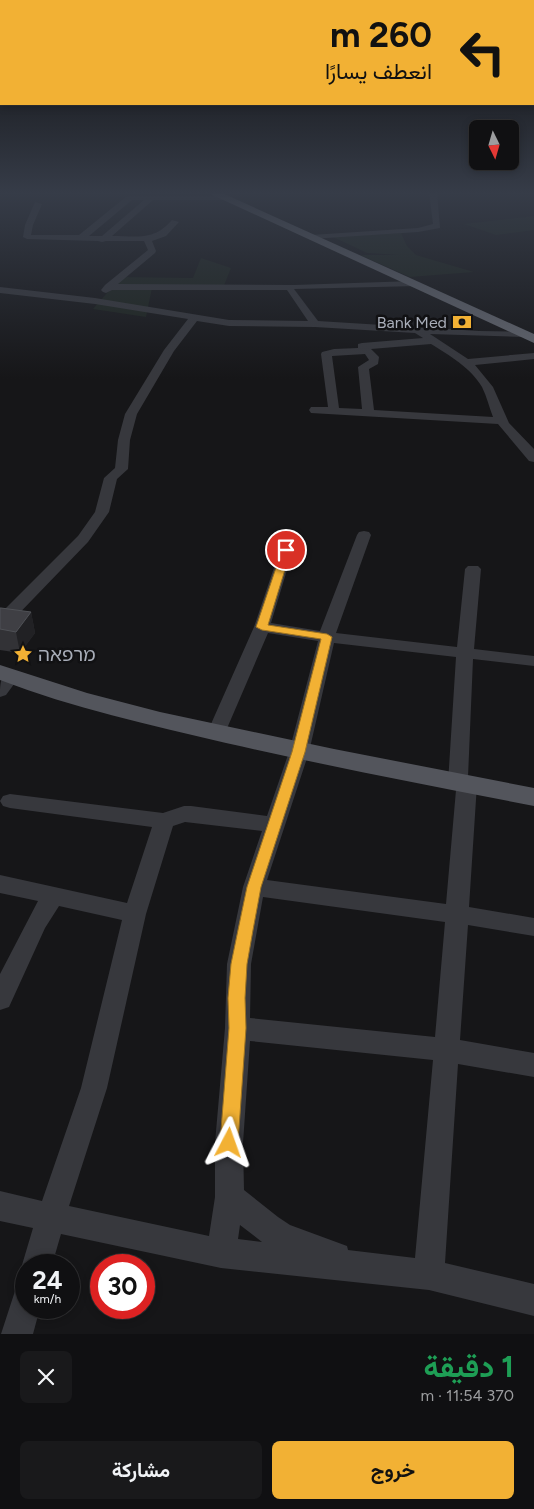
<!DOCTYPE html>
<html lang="ar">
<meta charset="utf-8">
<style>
body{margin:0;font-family:Figtree,Vazirmatn,"Noto Sans Hebrew",sans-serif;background:#19191b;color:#f1f3f6;direction:rtl;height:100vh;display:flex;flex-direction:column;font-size:19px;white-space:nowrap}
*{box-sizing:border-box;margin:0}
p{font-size:16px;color:#9c9d9f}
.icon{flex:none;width:28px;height:28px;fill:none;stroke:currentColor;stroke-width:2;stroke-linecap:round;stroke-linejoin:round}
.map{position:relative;height:1334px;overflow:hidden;direction:ltr}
.details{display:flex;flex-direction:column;background:#101012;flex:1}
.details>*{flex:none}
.top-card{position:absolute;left:0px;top:0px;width:535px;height:105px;box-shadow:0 2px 8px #0003,0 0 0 1px #303032;direction:rtl;background:#f2b134;color:#111;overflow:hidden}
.needle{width:32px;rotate:175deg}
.controls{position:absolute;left:469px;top:120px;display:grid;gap:10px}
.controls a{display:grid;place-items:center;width:50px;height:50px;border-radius:8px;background:#101012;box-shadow:0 2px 8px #0003,0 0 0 1px #303032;font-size:25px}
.speed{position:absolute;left:15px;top:1254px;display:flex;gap:10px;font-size:25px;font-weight:700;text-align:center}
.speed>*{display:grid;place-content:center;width:65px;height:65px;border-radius:50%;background:#101012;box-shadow:0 2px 8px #0003,0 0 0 1px #303032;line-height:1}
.speed small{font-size:12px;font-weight:400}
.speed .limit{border:8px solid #d22;background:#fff;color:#111}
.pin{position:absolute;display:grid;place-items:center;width:42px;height:42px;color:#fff;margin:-21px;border:2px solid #fff;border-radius:50%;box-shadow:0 1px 5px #0007}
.me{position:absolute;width:55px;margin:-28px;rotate:4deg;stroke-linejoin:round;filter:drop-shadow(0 0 4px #0008)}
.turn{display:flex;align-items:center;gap:18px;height:105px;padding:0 20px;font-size:22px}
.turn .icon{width:65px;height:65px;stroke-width:2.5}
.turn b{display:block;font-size:35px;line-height:42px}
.round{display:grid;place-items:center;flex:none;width:52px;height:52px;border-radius:8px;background:#19191b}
.head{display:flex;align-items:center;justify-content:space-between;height:85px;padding:0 20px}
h1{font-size:30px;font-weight:700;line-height:38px;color:#1e9e55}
.action{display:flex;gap:10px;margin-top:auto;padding:10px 20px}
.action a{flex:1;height:58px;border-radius:8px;background:#f2b134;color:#111;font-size:20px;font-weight:700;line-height:58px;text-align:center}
.action a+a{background:#19191b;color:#f1f3f6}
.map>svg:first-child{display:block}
</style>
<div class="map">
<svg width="534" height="1334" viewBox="0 0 534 1334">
<rect width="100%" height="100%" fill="#161618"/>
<!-- green -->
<path fill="#1c231d" d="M534,216V230L496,235L464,224Z
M401,233L407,246L416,255L474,272L410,277L360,255H398L367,253L333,237Z
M201,258L231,268L223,288H152L146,317L93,309L121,277L193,278Z"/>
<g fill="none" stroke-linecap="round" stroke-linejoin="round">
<!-- minor -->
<path fill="#37383d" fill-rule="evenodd" d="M429,192H437L440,228L418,232L311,239L307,237L311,235L418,228L433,224Z
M127,196H224L228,198L224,200H153L112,236C137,236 154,241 172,220L179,222L166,236L152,241L156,251L155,253L118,284L294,285L414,281L417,282V286L294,289L318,321L479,331L529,332L530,334L525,337L430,334L468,359L534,353V359L475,365L493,387L509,423L534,449V462L529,461L498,424L311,413L309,410L311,407H328L321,354L322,352L334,349L358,348V344L362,343L423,338L415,333L315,327L229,326L197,321L174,351L137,414L130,440L128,469L117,479L109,512L88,542L6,627L0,628V614L78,536L95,512L104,478L115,468L118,440L125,414L164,350L188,319L95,304L0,293V287L95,298L229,320L308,321L287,290H112L106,293L103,292L101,290L105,285L148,250L144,241H106L102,242L98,241L27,239L23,237L25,225L35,202L42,204L33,225L31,235H79ZM132,200H144L102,236H89ZM431,344C449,355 471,368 482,387C487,397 489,407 493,417L374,410L369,369L378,364L379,357L371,349ZM365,354L369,360L358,367L362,409L339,408L332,356Z
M364,531L369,532L371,535L336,633L457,647L465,569L468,566H478L481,569L474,649L534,656V666L473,659L468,777L474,779L477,784L469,907L534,918V936L468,925L460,1040L534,1053V1077L458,1064L445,1263L534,1284V1316L429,1290L221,1268L61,1234L52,1265H26V1276L22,1265L33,1228L0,1221V1191L42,1201L81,1088L122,920L59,906L45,928L9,1007L0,1010V974L38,901L0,893V875L127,903L152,827L10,808L3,806L0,801L3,796L10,794L163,813L184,806H191L267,816L289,752L318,641L268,633L225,733L223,737L216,739L209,737L207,733L254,627L281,547H291L293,550L271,623L320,631L357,535L359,532ZM334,643L456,657L448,783L451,788L456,790L446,904L267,880L309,752ZM185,822L262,831L243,887L227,964L225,1028L215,1143V1197L209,1236L69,1206L107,1088L146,914L173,826ZM263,897L445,922L435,1037L250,1018L251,964ZM250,1041L433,1060L415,1258L348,1250L347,1246L290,1225L278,1217L244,1190L243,1143ZM240,1225L262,1242L238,1239Z
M11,670L17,672L20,676L6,695L0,697C0,685 0,674 11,670Z
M26,1286V1308H40L33,1334H1L15,1291Z"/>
<!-- major -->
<path fill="#53555c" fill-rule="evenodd" d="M0,665L87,693L160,712L334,749L534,788V806C431,786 328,766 226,743C150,725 73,708 0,680Z"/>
<!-- highway -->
<path fill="#63666e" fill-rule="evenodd" d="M206,192H220L534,334V343Z"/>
</g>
<!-- wall -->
<path fill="#323236" d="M0,608L31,612L35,633L20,653L0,650Z"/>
<!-- shaded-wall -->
<path fill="#212124" d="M31,612L35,633L20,653L16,632Z"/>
<!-- building -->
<path fill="#3f3f44" stroke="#4f5156" d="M0,608H1L31,612L16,632L0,629Z"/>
<!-- sky -->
<linearGradient id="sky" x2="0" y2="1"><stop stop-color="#0c0c0d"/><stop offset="0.51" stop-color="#363c48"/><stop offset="1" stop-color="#363c48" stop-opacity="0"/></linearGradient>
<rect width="534" height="379" fill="url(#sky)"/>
<!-- route -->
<path fill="#f2b134" stroke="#9d7322" d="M286,547L291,550L268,625L327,634L332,637L305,752L261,887L253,930L247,964L245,998L246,1028L238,1143L235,1149L229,1152L222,1149L220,1143L229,1028L228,998L231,964L238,930L247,887L292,752L321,639L262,630L256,627L282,550Z"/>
<!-- icons -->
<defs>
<g id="bank-bare" transform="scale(1.5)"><path d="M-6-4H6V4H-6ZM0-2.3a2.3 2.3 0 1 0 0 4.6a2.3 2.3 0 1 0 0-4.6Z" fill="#f2b134" stroke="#111113" stroke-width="2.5" paint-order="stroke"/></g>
<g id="sight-bare" transform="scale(1.5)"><path d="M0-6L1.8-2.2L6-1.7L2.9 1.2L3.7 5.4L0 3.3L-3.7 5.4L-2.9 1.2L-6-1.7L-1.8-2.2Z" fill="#f2b134" stroke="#111113" stroke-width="2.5" paint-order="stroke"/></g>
</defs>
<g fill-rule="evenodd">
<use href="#bank-bare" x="462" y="322"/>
<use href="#sight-bare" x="23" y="654"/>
</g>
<g text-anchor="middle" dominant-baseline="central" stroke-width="5" stroke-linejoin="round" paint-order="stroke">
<!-- far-poi labels -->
<g font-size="16" fill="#a8adb8" stroke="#111113" text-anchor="end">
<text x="447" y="322">Bank Med</text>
</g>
<!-- poi labels -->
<g font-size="19" fill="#a8adb8" stroke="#111113" text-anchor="start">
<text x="38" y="654">מרפאה</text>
</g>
</g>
</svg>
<div class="controls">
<a><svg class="needle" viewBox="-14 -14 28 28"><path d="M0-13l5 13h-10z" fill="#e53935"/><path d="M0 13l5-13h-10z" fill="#9c9d9f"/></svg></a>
</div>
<div class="speed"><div>24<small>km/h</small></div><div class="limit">30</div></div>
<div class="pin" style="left:286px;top:550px;background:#d93025"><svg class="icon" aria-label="arrive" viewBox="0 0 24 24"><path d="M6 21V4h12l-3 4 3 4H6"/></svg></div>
<svg class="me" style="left:229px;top:1143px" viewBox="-20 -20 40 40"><path d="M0-17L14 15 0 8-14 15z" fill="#f2b134" stroke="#fff" stroke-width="4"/></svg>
<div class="top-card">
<div class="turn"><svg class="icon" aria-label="left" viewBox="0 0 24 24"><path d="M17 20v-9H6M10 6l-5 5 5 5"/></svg><div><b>260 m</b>انعطف يسارًا</div></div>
</div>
</div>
<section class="details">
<div class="head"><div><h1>1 دقيقة</h1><p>370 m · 11:54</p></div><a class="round"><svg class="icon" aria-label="close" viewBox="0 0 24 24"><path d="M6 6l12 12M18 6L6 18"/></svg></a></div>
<div class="action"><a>خروج</a><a>مشاركة</a></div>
</section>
